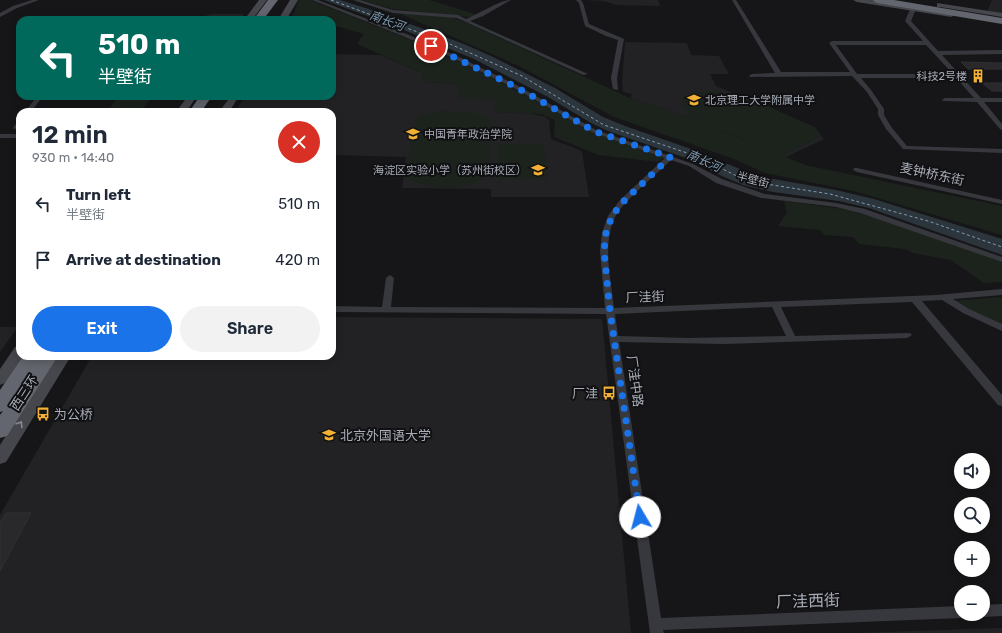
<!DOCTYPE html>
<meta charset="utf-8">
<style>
body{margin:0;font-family:Rubik,"Noto Sans SC",sans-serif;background:#f2f2f3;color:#1f2937;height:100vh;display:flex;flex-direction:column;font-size:15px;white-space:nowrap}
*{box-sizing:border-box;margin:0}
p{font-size:13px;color:#747a83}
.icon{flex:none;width:22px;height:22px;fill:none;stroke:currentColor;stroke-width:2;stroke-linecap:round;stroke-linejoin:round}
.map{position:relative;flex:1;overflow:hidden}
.side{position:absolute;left:16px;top:108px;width:320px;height:252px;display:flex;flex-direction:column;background:#fff;border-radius:12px;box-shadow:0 2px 10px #0003}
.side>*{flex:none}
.top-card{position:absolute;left:16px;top:16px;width:320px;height:84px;border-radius:12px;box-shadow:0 2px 10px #0003;background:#00695c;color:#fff;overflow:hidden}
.fabs{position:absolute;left:954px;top:453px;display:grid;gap:8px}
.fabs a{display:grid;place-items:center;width:36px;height:36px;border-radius:50%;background:#fff;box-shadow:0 2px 10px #0003;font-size:20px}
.pin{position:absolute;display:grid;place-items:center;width:34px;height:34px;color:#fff;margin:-17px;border:2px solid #fff;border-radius:50%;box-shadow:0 1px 4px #0007}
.me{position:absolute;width:44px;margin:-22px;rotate:352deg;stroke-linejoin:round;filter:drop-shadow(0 0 3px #0008)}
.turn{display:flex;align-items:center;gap:14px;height:84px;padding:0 16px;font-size:18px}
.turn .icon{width:52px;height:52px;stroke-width:2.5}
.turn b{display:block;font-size:28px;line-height:34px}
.round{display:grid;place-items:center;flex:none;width:42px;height:42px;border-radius:21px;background:#f2f2f3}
.summary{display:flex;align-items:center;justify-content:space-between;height:68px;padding:0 16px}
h1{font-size:24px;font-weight:600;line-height:30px}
.action{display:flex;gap:8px;margin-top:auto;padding:8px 16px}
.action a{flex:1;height:46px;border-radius:24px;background:#1a73e8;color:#fff;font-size:16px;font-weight:600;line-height:46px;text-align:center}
.action a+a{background:#f2f2f3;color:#1f2937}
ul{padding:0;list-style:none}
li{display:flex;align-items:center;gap:12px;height:56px;padding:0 16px}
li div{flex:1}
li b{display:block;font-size:15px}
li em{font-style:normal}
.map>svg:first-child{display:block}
</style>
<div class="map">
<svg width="1002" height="633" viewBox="0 0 1002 633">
<rect width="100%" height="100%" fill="#161618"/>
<!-- built -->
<path fill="#222225" d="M586,0H658L660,6L617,5L603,1Z
M992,0H1002V14L987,12Z
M211,14H244L240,20H193Z
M625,42L687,43L691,55L719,56L729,74H710L716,86L815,127L824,139L786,157L685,115L630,98L632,94L623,92L622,80Z
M332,54L380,55L422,73L423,82L457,84L458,99H496L495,112L529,113L546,117L549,120L551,139L582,151L589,197H491V189L402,188L406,157L333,155L332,158V112H235L245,96H332Z
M332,317L602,319L631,633H0V515L92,356H332Z
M0,327H18L0,352Z
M1002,628V633H855Z"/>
<!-- green -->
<path fill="#1c231d" d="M299,0H310L423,45L493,78L591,131L664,158L658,162L599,155L554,137L555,120L541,114L495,112V100L457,99V84L423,82L422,73L357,44L364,34L332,25V20H291Z
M361,0H429L478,15L469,17L393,9Z
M396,12L451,17L467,23L630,98L685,115L761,147L691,116L683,106L684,99C710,74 785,115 814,127L819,132L821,137L784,155L772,151L805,165L1002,206V235L854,191L765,173L734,159L614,117L519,66Z
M118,96H153L140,112L108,111Z
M445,111L472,112L490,120L492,122L489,173C472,194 425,191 404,176L415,121L419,115Z
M498,144H544L547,179H498Z
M784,201L843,209L877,218L1002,262V282L984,283L951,260L913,253L905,249L859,244L853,237L824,235L820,230L778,226L787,213Z
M1002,297V328L953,301Z"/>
<!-- water -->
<path fill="#2c353c" d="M324,0H340L375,11L464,44L491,56L555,88L603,117L625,126L691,149L757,176L836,190L874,199L1002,239V255L869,208L839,201L773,192L743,185L724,177L686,158L608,131L591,123L548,97L474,59L387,23Z"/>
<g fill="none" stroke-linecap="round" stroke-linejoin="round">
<!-- ferry -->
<path stroke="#7f9bb3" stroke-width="1" stroke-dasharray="3 2.5" stroke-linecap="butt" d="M331,0L450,44L522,76L604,125L696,156L747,181L830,194L928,221L1002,247"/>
</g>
<!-- building -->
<path fill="#29292c" stroke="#303034" d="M961,62L1002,63V69H968Z
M982,83H1002V91H992Z
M6,513H31L0,571V523Z"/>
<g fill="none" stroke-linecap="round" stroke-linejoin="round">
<!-- street -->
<path fill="#37383d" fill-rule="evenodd" d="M32,0H39L17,8L0,17V13L13,6Z
M312,0H318L409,35L457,56L518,86L596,130L693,164L722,179L765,194L836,203L865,209L1002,257V262L860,213L836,207L761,198L716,183L689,166L671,160C657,174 623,201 615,217C602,245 611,279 614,308L936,295L1002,289V295L953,299L969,309L1002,324V331L963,313L942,300L922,301L1002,395V406L998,405L912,302L781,307L795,336L910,333L912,335L907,338L724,344L619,342L661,618L961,606V614H966V616L961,618L663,630L664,633H650L606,314L332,312V306L382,307L386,278L390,275L394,278L391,307L605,308L600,251L602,233L608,216L620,200L665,158L592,132L514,88L453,58L405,37ZM772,307L786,336L688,338L618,336L615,314Z
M353,0H360L393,10L458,15L466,19C479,14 500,0 511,0L483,16L470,21L588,74L583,75L457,18L393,13Z
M576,0H581L583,3L589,24L624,39L617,78L618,90L613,89L611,78L618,40L606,36L585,26L579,3Z
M732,0H736L781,72H850L829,43L832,41H923L905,21L910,9L913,7L916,9L911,21L938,51L1002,50V54L942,55L981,98H1002V102H984L1002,124V130L1000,129L977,102L943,101L942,100L945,98H974L956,78H861L871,90L884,109V115L892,128L907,146L1002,149V153L903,149L886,129L878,115V109L867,92L852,76L750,77L749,76L752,74L775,73ZM836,45H926L953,74H857Z
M37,96H43L31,112H25Z
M20,120L19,128L14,129L13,128L18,121Z
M0,134H20V138H0Z
M854,168H857L1002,200V204L857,172L853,170Z
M1002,604V616L983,617L978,614H983V605Z"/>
<!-- secondary -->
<path fill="#45474d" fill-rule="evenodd" d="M259,0H267L252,20H244Z
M290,0H298L286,20H278Z
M853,0H870L951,13L955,15L951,17L857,2Z
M937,3L1002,13V17L940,7H937Z
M188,96H197L186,112H176Z
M231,96H239L229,112H219Z
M20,346V356H23L5,383L0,385V369L15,347Z
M57,356H71L6,462L0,464V445Z"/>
<!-- highway -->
<path fill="#63666e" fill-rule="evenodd" d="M268,0H278L263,20H253Z
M872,0H894L1002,18V24L877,3Z
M200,96H212L201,112H189Z
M23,356H58L7,436L0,438V415L3,411L0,412V390Z"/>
</g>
<!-- one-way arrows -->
<defs><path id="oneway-chevron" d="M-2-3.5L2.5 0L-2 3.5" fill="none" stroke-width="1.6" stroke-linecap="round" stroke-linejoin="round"/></defs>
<use stroke="#858993" href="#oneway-chevron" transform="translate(20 424) rotate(-58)"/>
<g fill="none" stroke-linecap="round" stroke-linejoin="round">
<!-- route -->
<path stroke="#1a73e8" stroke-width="7" stroke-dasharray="0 12.6" d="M431,46L516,87L594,131L670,157L623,202L612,216L606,233L604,251L610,311L640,517"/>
</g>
<!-- icons -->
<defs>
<g id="building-bare" transform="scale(1.08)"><path d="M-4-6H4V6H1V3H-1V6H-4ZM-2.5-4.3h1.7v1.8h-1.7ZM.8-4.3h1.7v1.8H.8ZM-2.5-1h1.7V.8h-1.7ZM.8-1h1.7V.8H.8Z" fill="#f2b134" stroke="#111113" stroke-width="2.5" paint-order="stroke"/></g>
<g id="school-bare" transform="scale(1.08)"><path d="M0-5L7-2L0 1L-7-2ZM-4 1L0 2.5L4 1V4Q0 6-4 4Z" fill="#f2b134" stroke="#111113" stroke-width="2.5" paint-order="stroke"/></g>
<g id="university-bare" transform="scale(1.08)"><path d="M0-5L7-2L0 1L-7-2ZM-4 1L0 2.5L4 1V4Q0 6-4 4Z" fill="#f2b134" stroke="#111113" stroke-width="2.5" paint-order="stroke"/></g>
<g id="bus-bare" transform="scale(1.08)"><path d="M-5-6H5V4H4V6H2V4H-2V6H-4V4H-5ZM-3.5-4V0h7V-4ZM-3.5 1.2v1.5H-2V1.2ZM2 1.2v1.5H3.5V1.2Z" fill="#f2b134" stroke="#111113" stroke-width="2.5" paint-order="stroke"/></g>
</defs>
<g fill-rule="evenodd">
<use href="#building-bare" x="978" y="76"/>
<use href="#school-bare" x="694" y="100"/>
<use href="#university-bare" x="413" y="134"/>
<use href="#school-bare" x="538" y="170"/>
<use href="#bus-bare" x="609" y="393"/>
<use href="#bus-bare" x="43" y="414"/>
<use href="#university-bare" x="329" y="435"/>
</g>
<g text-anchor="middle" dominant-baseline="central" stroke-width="4" stroke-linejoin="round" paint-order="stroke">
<!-- far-poi labels -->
<g font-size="11" fill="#a8adb8" stroke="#111113" text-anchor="end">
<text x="967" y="76">科技2号楼</text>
<text x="705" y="100" text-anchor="start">北京理工大学附属中学</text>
<text x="424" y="134" text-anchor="start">中国青年政治学院</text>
<text x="527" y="170">海淀区实验小学（苏州街校区）</text>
</g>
<!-- far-street labels -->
<g font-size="11" fill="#a8adb8" stroke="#111113">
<text transform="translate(753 180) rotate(15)">半壁街</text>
</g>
<!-- far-water labels -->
<g font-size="12" font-style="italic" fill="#7f9bb3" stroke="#111113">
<text transform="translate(387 21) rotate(20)">南长河</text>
<text transform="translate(704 161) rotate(24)">南长河</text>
</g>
<!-- street labels -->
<g font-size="13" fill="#a8adb8" stroke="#111113">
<text transform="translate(932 174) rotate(12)">麦钟桥东街</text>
<text transform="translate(645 297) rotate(-2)">厂洼街</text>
<text transform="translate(635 381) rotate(82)">厂洼中路</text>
<text transform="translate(24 393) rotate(-57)">西三环</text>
</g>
<!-- poi labels -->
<g font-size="13" fill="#a8adb8" stroke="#111113" text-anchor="start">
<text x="598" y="393" text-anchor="end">厂洼</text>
<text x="54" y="414">为公桥</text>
<text x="340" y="435">北京外国语大学</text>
</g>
<!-- near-street labels -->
<g font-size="16" fill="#a8adb8" stroke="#111113">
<text transform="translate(808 601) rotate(-2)">厂洼西街</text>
</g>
</g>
</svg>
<div class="fabs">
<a><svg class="icon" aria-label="sound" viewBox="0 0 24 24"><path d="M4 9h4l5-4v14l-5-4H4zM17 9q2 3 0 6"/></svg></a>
<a><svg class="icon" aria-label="search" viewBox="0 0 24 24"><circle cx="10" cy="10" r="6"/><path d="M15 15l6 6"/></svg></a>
<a>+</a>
<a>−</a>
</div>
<div class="pin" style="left:431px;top:46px;background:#d93025"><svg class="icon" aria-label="arrive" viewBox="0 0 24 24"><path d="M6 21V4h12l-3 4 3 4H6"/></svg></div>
<svg class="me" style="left:640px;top:517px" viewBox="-20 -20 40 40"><circle r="19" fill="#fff"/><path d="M0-13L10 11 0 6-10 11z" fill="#1a73e8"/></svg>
<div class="top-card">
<div class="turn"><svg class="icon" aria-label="left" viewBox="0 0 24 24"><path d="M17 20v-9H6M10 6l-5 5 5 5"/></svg><div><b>510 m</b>半壁街</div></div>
</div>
<section class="side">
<div class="summary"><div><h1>12 min</h1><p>930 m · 14:40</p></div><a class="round" style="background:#d93025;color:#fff"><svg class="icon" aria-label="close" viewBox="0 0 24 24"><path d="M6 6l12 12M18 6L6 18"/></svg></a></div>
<ul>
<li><svg class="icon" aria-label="left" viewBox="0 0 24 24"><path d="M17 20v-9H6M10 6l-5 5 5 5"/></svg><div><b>Turn left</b><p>半壁街</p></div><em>510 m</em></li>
<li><svg class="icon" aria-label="arrive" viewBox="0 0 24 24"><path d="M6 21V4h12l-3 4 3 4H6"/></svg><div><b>Arrive at destination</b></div><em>420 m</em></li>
</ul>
<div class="action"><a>Exit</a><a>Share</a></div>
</section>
</div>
